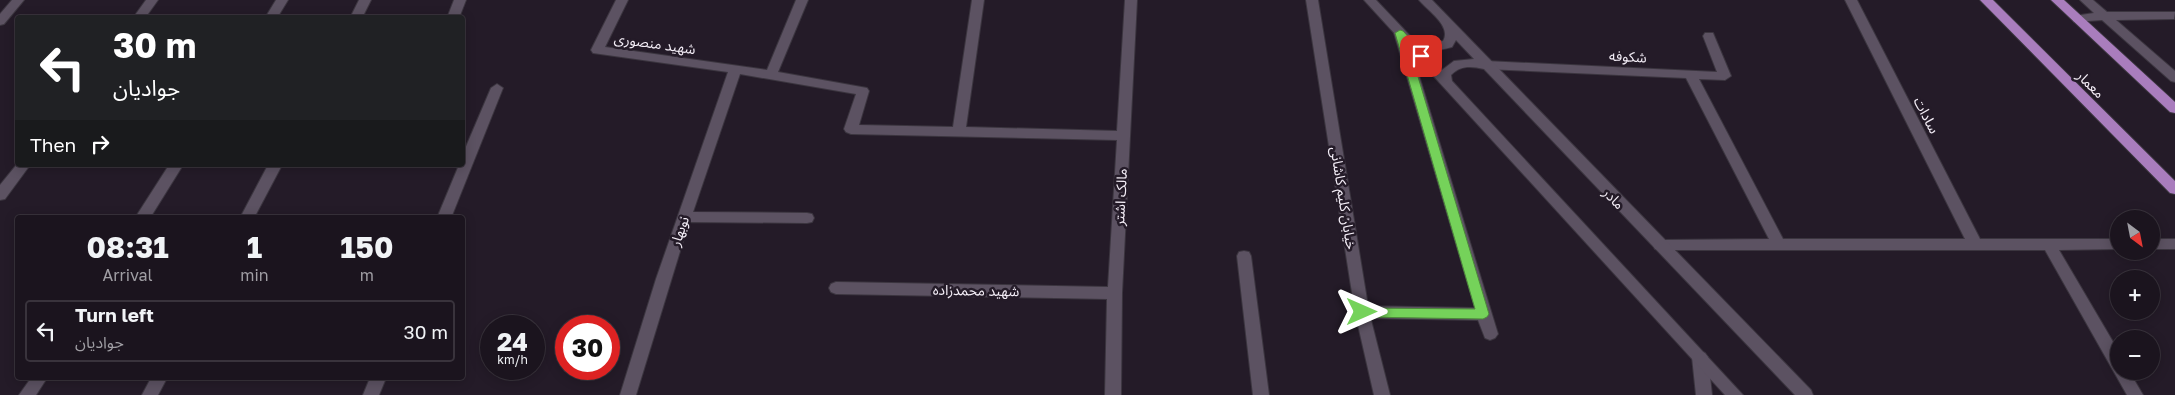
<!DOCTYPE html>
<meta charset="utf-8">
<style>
body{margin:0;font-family:"Golos Text","Noto Sans Arabic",sans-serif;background:#28212b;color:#f1f3f6;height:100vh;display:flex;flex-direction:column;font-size:19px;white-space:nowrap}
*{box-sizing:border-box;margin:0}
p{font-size:16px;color:#a09ea4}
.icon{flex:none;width:28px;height:28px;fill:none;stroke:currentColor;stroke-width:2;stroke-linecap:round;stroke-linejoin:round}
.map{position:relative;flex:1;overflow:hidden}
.panel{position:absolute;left:15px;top:215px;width:450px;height:165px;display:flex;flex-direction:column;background:#1b141e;border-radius:5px;box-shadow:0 2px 12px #0003,0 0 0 1px #39333c}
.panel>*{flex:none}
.banner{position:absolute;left:15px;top:15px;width:450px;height:152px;border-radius:5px;box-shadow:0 2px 12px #0003,0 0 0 1px #39333c;background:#202124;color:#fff;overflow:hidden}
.needle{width:32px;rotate:148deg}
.buttons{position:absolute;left:2110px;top:210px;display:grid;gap:10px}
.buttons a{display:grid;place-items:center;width:50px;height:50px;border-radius:50%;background:#1b141e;box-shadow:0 2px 12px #0003,0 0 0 1px #39333c;font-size:25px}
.speed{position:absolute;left:480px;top:315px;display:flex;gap:10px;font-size:25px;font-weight:700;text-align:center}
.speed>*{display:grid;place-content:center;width:65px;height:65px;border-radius:50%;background:#1b141e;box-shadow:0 2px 12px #0003,0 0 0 1px #39333c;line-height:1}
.speed small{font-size:12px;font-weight:400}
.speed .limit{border:8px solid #d22;background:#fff;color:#111}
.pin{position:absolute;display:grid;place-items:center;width:42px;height:42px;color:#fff;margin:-21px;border-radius:10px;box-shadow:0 2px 8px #0006}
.me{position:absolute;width:55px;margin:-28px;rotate:90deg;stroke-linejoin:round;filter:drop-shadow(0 0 4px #0008)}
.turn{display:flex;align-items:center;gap:18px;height:105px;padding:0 15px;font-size:22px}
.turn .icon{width:65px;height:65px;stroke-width:2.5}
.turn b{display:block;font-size:35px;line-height:42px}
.then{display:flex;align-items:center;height:48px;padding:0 15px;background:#0003;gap:10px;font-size:19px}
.eta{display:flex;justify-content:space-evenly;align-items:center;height:85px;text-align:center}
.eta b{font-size:30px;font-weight:700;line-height:35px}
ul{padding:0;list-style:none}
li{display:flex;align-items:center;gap:15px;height:62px;margin:0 10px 8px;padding:0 5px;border:2px solid #39333c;border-radius:5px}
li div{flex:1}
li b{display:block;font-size:19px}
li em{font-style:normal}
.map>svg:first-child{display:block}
</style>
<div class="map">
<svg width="2175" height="395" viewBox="0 0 2175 395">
<rect width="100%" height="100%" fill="#241b28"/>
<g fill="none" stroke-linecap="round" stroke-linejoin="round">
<!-- minor casing -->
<g stroke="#3b353f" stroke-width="2">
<path id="minor" d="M12,0H24L4,24L0,25V14Z
M146,0H158L145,18H133Z
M276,0H288L277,18H265Z
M359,0H371L362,18H350Z
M454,0H466L459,18H447Z
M616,0H628L605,47L767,70L796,0H808L778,72L867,88L869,91L859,125L953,127L972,0H984L966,127L1117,131L1125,0H1137L1122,293L1121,395H1105L1107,299L836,294L831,292L829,288L831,284L836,282L1108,287L1117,140L851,134L846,132L844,129L856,94L740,74L693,212L807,213L812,214L814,218L812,222L807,223L689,222L636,395H620L656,279L728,72L593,53L591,50Z
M1845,0H1857L1980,239H2119V249L2059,250L2119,352V371H2129L2143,395H2127L2045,250H1660L1655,249L1653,245L1655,241L1660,240L1769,239L1686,78L1486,69L1480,65L1486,61L1717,72L1703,36L1705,33H1713L1731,76L1725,80L1699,79L1783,239H1965Z
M2080,0H2093L2107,12H2175L2174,19L2116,20L2175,71V82L2171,81L2102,20L2074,22L2072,19L2074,16L2094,13Z
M1400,29L1406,33L1498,334L1495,338L1490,340L1485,338L1478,320L1362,318L1357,316L1355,312L1357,308L1362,306L1475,308L1394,33Z
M497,84L503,88L451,218H437L459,165H462V156L491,88Z
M18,163V165H30L5,199L0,200V185Z
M169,165H183L150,218H135Z
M268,165H282L254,218H240Z
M2151,239H2175V249H2151Z
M1244,251L1249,252L1251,256L1269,395H1253L1237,256L1239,252Z
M1700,351L1705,353L1708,357L1712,395H1696L1692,357L1695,353Z
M31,378H47L36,395H19Z
M151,378H167L158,395H142Z
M370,378H386L379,395H363Z"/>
</g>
<!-- tertiary casing -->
<g stroke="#3b353f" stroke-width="2">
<path id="tertiary" d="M1306,0H1318L1369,312L1390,395H1374L1355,312Z
M1364,0H1376L1414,40L1429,43L1443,41C1452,26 1428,11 1419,0H1432L1811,390L1813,395H1795L1484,69C1471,66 1461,65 1451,75L1452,81L1743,395H1725ZM1456,40L1474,59L1454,61L1442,70L1423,50C1434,51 1442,50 1452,47Z"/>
</g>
<!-- primary casing -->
<g stroke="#3b353f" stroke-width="2">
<path id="primary" d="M1980,0H1993L2175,181V194L2170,193Z
M2051,0H2064L2175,102V113L2170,112Z"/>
</g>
<!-- minor -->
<use href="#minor" fill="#5c5262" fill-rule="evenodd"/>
<!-- tertiary -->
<use href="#tertiary" fill="#5c5262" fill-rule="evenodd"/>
<!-- primary -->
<use href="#primary" fill="#a97dbd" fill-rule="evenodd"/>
</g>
<!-- route -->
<path fill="#75d25a" stroke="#4c883a" d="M1400,30L1403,31L1426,56L1421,59L1410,50L1489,314L1487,317L1483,319L1362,317L1357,316L1356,312L1357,309L1362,308L1475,309L1395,33Z"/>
<g text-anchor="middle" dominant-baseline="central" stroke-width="5" stroke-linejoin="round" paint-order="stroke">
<!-- street labels -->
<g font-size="14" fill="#f5eff8" stroke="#241b28">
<text transform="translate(655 43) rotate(8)">شهید منصوری</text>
<text transform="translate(1628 56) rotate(3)">شکوفه</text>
<text transform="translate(2091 84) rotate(45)">معمار</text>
<text transform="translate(1927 115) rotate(63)">سادات</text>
<text transform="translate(1120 197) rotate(-87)">مالک اشتر</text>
<text transform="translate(1344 198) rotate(81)">خیابان کلیم کاشانی</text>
<text transform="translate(1614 198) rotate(46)">مادر</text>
<text transform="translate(679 231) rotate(-71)">نوبهار</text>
<text transform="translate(976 290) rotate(1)">شهید محمدزاده</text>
</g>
</g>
</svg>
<div class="buttons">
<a><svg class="needle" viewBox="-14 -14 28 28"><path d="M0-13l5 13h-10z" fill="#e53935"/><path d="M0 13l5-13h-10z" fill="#a09ea4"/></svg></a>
<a>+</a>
<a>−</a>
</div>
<div class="speed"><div>24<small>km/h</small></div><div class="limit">30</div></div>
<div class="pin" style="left:1421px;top:56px;background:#d93025"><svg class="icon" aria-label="arrive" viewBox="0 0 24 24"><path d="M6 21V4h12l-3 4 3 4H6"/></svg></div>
<svg class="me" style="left:1362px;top:312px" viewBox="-20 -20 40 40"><path d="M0-17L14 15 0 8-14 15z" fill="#75d25a" stroke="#fff" stroke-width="4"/></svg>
<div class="banner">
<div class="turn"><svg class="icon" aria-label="left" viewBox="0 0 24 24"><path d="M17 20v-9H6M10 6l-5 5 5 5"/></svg><div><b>30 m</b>جوادیان</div></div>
<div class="then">Then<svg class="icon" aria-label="right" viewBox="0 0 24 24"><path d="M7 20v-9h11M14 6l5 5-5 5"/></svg></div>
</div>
<section class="panel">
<div class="eta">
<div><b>08:31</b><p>Arrival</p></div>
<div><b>1</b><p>min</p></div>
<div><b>150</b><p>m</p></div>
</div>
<ul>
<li><svg class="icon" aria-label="left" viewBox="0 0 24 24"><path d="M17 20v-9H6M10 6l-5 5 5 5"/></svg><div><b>Turn left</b><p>جوادیان</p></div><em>30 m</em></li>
</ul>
</section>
</div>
